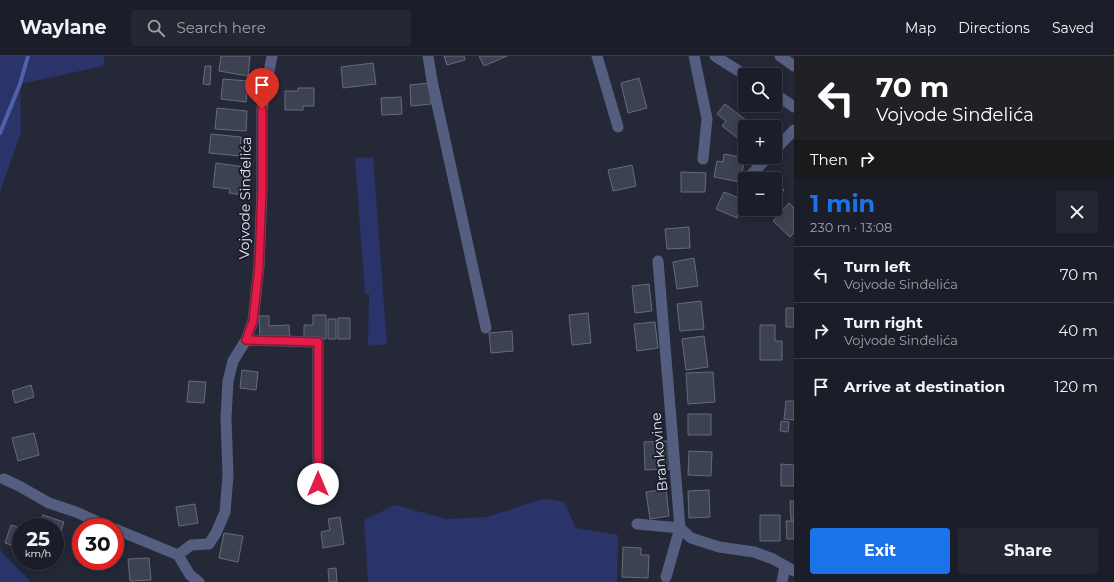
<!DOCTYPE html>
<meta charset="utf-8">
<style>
body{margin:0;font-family:Montserrat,sans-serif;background:#242731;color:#f1f3f6;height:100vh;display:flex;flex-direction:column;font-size:15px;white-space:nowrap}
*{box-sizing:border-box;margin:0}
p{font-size:13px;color:#a0a2a8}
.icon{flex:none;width:22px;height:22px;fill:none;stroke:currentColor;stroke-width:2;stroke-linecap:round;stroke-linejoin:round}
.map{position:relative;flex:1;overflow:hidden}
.details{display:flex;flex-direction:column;background:#1b1e29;width:320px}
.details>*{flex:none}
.top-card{background:#202124;color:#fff;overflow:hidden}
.tools{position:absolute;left:738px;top:12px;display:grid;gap:8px}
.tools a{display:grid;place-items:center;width:44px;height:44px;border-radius:4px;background:#1b1e29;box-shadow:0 2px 10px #0003,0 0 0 1px #393c46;font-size:20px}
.speed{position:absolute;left:12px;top:462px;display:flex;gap:8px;font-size:20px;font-weight:700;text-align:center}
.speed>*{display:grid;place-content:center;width:52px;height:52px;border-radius:50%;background:#1b1e29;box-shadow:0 2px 10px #0003,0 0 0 1px #393c46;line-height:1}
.speed small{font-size:10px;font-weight:400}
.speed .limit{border:6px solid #d22;background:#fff;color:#111}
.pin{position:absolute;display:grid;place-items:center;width:34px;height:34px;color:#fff;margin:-41px -17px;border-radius:50% 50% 50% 0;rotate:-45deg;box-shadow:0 0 4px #0007}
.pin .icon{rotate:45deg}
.me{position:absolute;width:44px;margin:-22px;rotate:0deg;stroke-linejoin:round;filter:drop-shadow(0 0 3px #0008)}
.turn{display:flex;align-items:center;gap:14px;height:84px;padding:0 16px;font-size:18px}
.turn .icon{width:52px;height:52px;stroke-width:2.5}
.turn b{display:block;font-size:28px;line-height:34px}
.then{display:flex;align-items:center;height:38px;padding:0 16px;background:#0003;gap:8px;font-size:15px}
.round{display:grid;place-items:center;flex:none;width:42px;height:42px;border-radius:4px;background:#242731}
.headline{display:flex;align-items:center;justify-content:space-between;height:68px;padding:0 16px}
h1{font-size:24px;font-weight:700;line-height:30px;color:#1a73e8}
.action{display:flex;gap:8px;margin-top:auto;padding:8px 16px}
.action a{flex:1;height:46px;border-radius:4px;background:#1a73e8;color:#fff;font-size:16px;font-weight:700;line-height:46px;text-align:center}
.action a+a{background:#242731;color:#f1f3f6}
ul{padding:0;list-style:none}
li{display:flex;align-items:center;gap:12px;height:56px;padding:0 16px;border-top:1px solid #393c46}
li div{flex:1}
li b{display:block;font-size:15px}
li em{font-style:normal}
header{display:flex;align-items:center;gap:24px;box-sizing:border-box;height:56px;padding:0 20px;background:#1b1e29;border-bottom:1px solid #393c46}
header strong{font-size:19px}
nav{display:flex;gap:22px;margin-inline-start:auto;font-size:14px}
.search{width:280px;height:36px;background:#242731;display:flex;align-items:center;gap:10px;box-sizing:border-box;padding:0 14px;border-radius:4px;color:#a0a2a8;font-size:15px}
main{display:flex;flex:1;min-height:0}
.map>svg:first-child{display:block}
</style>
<header>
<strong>Waylane</strong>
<div class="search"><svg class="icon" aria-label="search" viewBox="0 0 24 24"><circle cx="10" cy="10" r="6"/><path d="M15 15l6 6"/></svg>Search here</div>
<nav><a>Map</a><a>Directions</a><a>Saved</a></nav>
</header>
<main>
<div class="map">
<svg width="794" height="526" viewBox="0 0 794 526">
<rect width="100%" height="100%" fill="#242837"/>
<!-- green -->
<path fill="#2a346b" d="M0,0H105L103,10L20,28L21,76L0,136Z
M373,101L387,288L368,290L369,238H365L355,102Z
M548,443L564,446L576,472L618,479L617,526H368L364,464L395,449L446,463L487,461L539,444Z
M0,494L31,526H0Z"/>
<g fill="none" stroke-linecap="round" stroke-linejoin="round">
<!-- stream -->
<path stroke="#5060ab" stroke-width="4" d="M0,77L20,28L28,0"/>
</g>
<!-- building -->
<path fill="#3d4252" stroke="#666b7d" d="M221,0H250L248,20L219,15Z
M444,0H464L465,4L447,9Z
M479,0H507L484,10Z
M373,7L376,28L343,32L341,11Z
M205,10H211L210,29L203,28Z
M639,22L647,52L628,57L621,27Z
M223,23L248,25L246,46L221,43Z
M430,27L431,48L411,50L410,29Z
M298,32H314V50H303V54H285V35H298Z
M401,41L402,58L382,59L381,42Z
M725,48L755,71H745V84L743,86L722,70L726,65L717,58Z
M217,52L247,55L246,75L215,73Z
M211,78L241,81L240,100L209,97Z
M724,98L745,102L740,126L714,121L717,105L723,106Z
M216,107L245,111L242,139L229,137L230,133L213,131Z
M632,109L636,130L613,135L608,114Z
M681,116L706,117L705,136H681Z
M775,126L784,134L775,146Z
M724,136L744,144L737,162L716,153Z
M789,147L794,152V177L790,181L773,165Z
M689,171L690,192L667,193L665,173Z
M694,202L698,230L677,233L673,206Z
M649,228L652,255L635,257L632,230Z
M701,245L704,273L680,275L677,248Z
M786,252H794V271H786Z
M588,257L591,287L572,289L569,259Z
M313,259H326V283L304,282V269H313Z
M259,260H269V270L289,269L290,282H260Z
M338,262H350V283H338Z
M328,263H336V283H328Z
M655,266L658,292L637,295L634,268Z
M760,269H775V285H782V304H760Z
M512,275L513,295L491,297L489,277Z
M704,280L708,311L686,314L682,283Z
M242,314L258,316L256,334L240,332Z
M713,316L715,346L688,348L686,317Z
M189,325L206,326L204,347L187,346Z
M31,329L34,341L15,347L12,335Z
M786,345H794V364L784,363Z
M688,358H711V379H688Z
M781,365L789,366L788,376L780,375Z
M34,377L39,399L18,405L12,382Z
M668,385L670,413L645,414L644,386Z
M689,395L712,396L711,420L688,419Z
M781,408L794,409V430H781Z
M666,433L669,460L650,463L646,436Z
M709,434L710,461L689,462L688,435Z
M790,445H794V464H791Z
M195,448L198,467L179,470L176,451Z
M43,459L64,466L57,487L55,486V471H39Z
M760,459H780V485H760Z
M340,461L344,488L323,492L321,476L330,474L328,463Z
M786,465H794V483H787Z
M11,469L21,472V492L5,487Z
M224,477L243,480L238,506L219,502Z
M623,491L641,492V499H649L648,522L622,521Z
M149,502L151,524L130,525L128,503Z
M336,512L337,526H329L328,513Z"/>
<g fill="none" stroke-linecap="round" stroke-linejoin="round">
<!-- minor -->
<path stroke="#555e7f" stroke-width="11" d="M428,0L432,25L486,272
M597,0L618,71
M694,0L707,63L703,103
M715,0L745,19
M780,0L794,10
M775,38L794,51
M775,94L794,74
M747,123L768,101
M658,205L680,472L691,482L719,491L754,496L773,503L794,515
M246,284L318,286V428
M4,423L19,430L49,447L76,456L109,471
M637,468L680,472L666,521
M115,473L178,499L190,519L199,526
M178,499L191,489L209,488L216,477L225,456L228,419L226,362L228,325L233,305L246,284L253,265L259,210L262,134V53L272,0
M782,526L785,510"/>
</g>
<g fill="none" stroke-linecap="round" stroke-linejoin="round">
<!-- route casing -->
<g stroke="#92132f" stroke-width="10">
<path id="route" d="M262,53V134L259,210L253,265L246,284L318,286V428"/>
</g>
<!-- route -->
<use href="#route" stroke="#e11d48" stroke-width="7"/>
</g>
<g text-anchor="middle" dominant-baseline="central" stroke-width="4" stroke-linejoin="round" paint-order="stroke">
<!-- street labels -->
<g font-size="14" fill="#e8ebf5" stroke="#1a1e2c">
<text transform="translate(245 142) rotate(-89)">Vojvode Sinđelića</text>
<text transform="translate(659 396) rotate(-95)">Brankovine</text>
</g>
</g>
</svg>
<div class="tools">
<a><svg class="icon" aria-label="search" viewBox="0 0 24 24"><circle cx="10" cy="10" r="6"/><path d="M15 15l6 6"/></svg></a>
<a>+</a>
<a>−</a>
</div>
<div class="speed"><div>25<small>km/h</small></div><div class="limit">30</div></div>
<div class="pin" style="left:262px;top:53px;background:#d93025"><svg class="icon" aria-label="arrive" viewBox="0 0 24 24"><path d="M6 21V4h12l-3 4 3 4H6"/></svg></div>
<svg class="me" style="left:318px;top:428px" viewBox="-20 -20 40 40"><circle r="19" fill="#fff"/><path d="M0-13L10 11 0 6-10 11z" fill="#e11d48"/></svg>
</div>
<section class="details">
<div class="top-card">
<div class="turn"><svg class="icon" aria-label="left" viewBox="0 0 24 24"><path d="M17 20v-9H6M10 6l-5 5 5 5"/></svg><div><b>70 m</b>Vojvode Sinđelića</div></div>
<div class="then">Then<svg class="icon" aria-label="right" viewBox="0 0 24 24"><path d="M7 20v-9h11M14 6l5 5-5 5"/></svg></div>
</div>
<div class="headline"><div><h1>1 min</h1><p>230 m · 13:08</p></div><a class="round"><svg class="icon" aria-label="close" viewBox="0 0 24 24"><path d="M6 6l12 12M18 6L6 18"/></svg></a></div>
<ul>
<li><svg class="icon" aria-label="left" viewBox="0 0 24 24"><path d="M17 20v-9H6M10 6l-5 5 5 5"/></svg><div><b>Turn left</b><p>Vojvode Sinđelića</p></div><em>70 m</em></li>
<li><svg class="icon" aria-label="right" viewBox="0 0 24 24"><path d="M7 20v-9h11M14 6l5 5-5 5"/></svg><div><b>Turn right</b><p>Vojvode Sinđelića</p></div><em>40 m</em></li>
<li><svg class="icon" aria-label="arrive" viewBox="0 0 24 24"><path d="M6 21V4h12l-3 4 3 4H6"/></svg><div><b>Arrive at destination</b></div><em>120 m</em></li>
</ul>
<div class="action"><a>Exit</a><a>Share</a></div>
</section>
</main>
